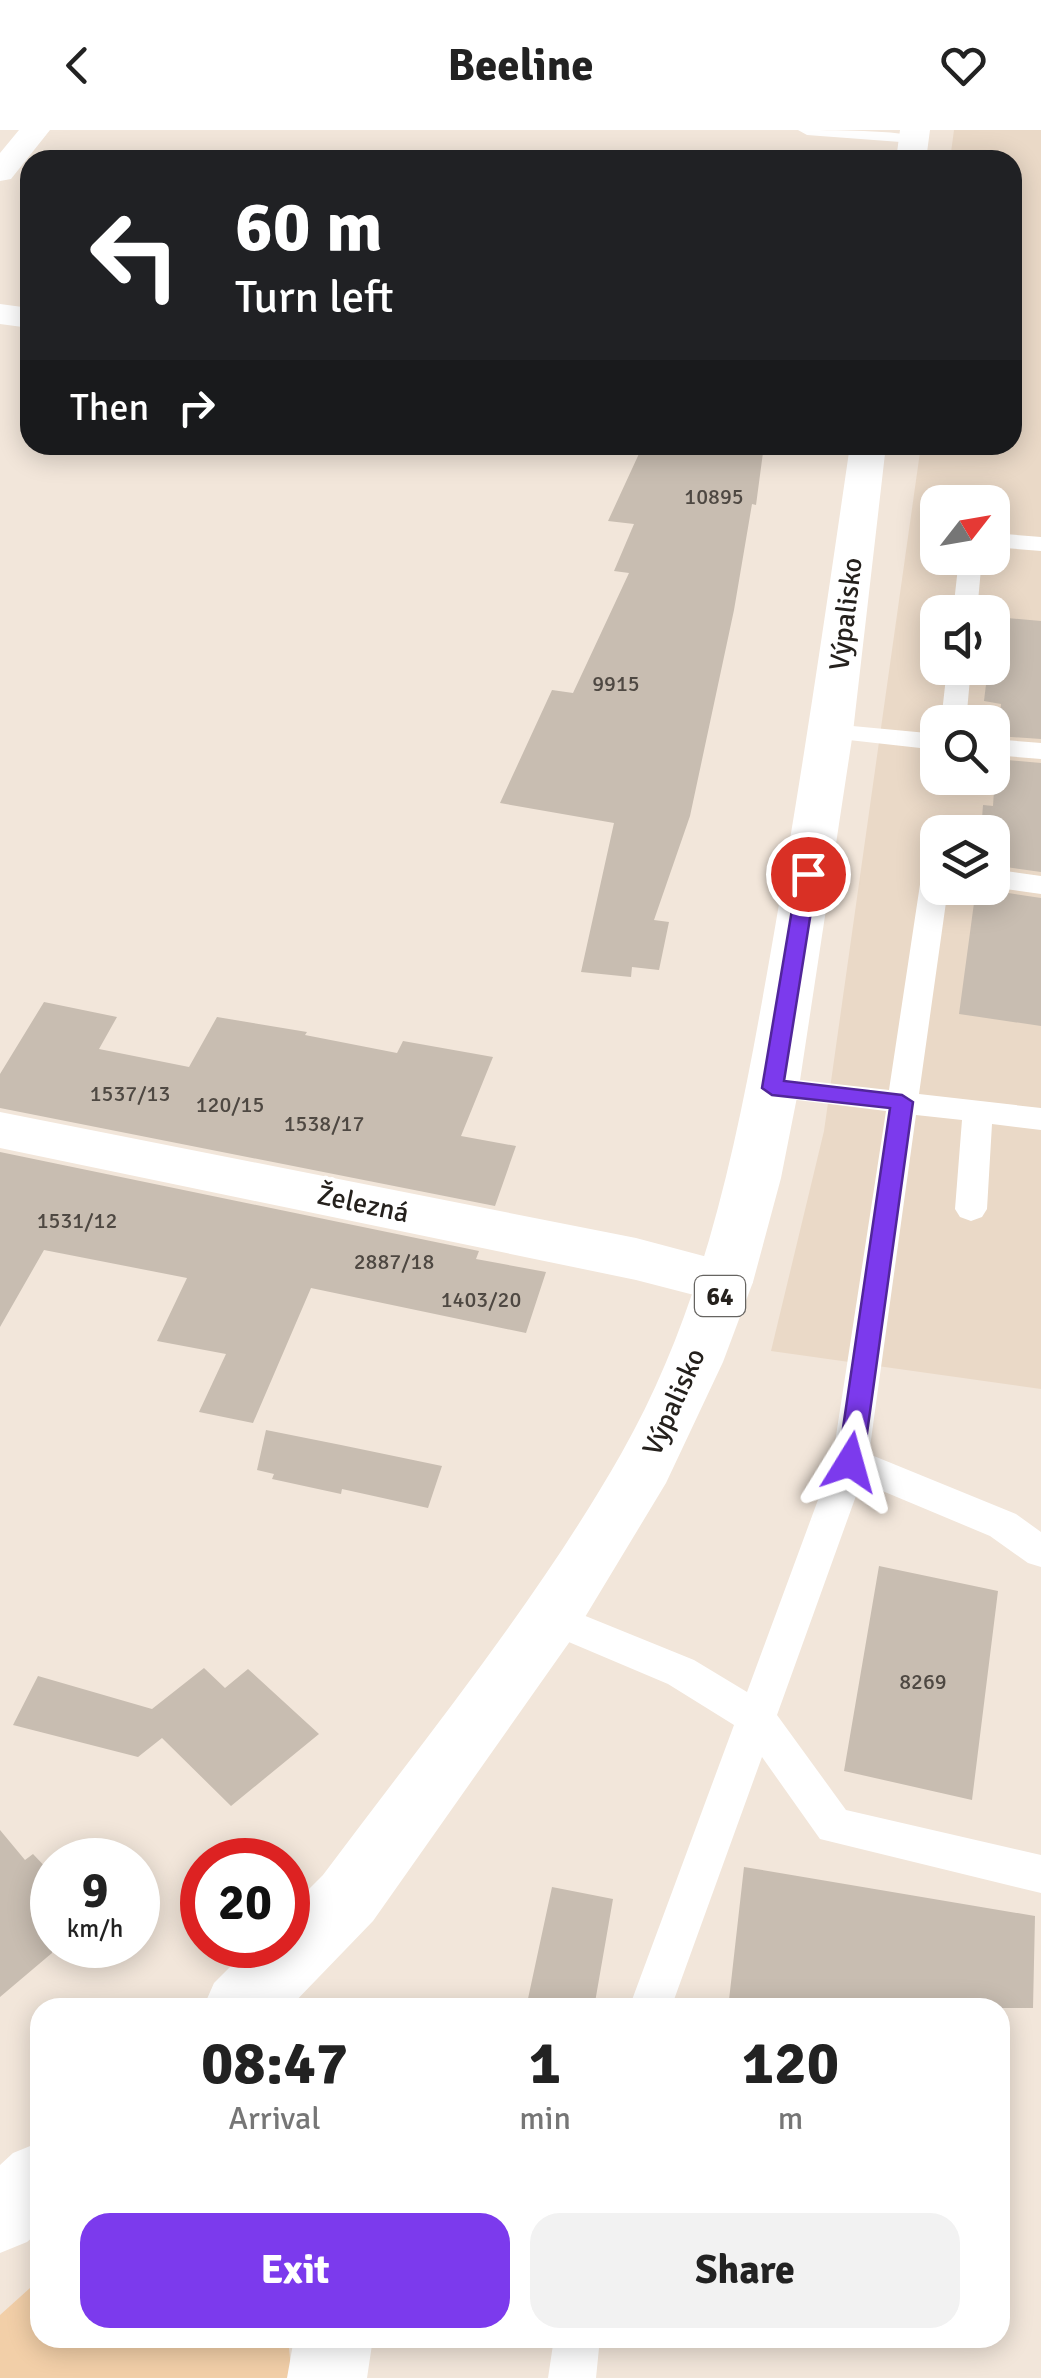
<!DOCTYPE html>
<meta charset="utf-8">
<style>
body{margin:0;font-family:Signika,sans-serif;background:#f2f2f2;color:#222;height:100vh;display:flex;flex-direction:column;font-size:38px;white-space:nowrap}
*{box-sizing:border-box;margin:0}
p{font-size:32px;color:#767676}
.icon{flex:none;width:55px;height:55px;fill:none;stroke:currentColor;stroke-width:2;stroke-linecap:round;stroke-linejoin:round}
.map{position:relative;flex:1;overflow:hidden}
.drawer{position:absolute;left:30px;top:1868px;width:980px;height:350px;display:flex;flex-direction:column;background:#fff;border-radius:30px;box-shadow:0 5px 25px #0003}
.drawer>*{flex:none}
.hud{position:absolute;left:20px;top:20px;width:1002px;height:305px;border-radius:30px;box-shadow:0 5px 25px #0003;background:#202124;color:#fff;overflow:hidden}
.needle{width:65px;rotate:59deg}
.tools{position:absolute;left:920px;top:355px;display:grid;gap:20px}
.tools a{display:grid;place-items:center;width:90px;height:90px;border-radius:20px;background:#fff;box-shadow:0 5px 25px #0003;font-size:50px}
.speed{position:absolute;left:30px;top:1708px;display:flex;gap:20px;font-size:50px;font-weight:700;text-align:center}
.speed>*{display:grid;place-content:center;width:130px;height:130px;border-radius:50%;background:#fff;box-shadow:0 5px 25px #0003;line-height:1}
.speed small{font-size:25px;font-weight:400}
.speed .limit{border:15px solid #d22;background:#fff;color:#111}
.pin{position:absolute;display:grid;place-items:center;width:85px;height:85px;color:#fff;margin:-42px;border:5px solid #fff;border-radius:50%;box-shadow:0 2px 10px #0007}
.me{position:absolute;width:110px;margin:-55px;rotate:8deg;stroke-linejoin:round;filter:drop-shadow(0 0 8px #0008)}
.turn{display:flex;align-items:center;gap:35px;height:210px;padding:0 50px;font-size:45px}
.turn .icon{width:130px;height:130px;stroke-width:2.5}
.turn b{display:block;font-size:70px;line-height:85px}
.then{display:flex;align-items:center;height:95px;padding:0 50px;background:#0003;gap:20px;font-size:38px}
.eta{display:flex;justify-content:space-evenly;align-items:center;height:170px;text-align:center}
.eta b{font-size:60px;font-weight:700;line-height:70px}
.cta{display:flex;gap:20px;margin-top:auto;padding:20px 50px}
.cta a{flex:1;height:115px;border-radius:30px;background:#7c3aed;color:#fff;font-size:40px;font-weight:700;line-height:115px;text-align:center}
.cta a+a{background:#f2f2f2;color:#222}
header{display:flex;justify-content:space-between;align-items:center;height:130px;padding:0 50px;background:#fff;font-size:45px;font-weight:700}
.map>svg:first-child{display:block}
</style>
<header><svg class="icon" aria-label="back" viewBox="0 0 24 24"><path d="M15 5l-7 7 7 7"/></svg>Beeline<svg class="icon" aria-label="heart" viewBox="0 0 24 24"><path d="M12 20l-8-8c-3-5 5-10 8-4 3-6 11-1 8 4z"/></svg></header>
<div class="map">
<svg width="1041" height="2248" viewBox="0 0 1041 2248">
<rect width="100%" height="100%" fill="#f2e6da"/>
<!-- built -->
<path fill="#ead9c7" fill-rule="evenodd" d="M954,0H1041V1259L771,1221L824,1001L921,315H1012V30H950ZM938,372H992V428H938ZM938,482H992V538H938ZM938,592H992V648H938ZM938,702H992V758H938Z"/>
<!-- green -->
<path fill="#f2cfa8" d="M40,2149V2208H288L292,2248H0V2185Z"/>
<!-- building -->
<path fill="#c8bdb1" d="M643,315H764L756,375L752,374L734,480L690,686L654,790L669,792L659,840L632,837L631,847L581,842L614,693L500,673L552,560L573,563L629,443L614,441L634,394L608,391Z
M996,487L1041,491V609L998,606L1001,574L984,571L988,538H992Z
M996,629L1041,633V742L992,735V702H981L983,675L993,676Z
M976,758L1041,768V896L959,884Z
M44,872L117,887L99,919L189,937L217,887L307,902L305,905L397,923L403,911L493,927L461,1006L516,1016L495,1076L0,978V944Z
M0,1022L479,1121L476,1129L546,1142L526,1203L311,1158L253,1293L199,1282L226,1224L157,1211L187,1148L44,1120L0,1197Z
M266,1300L341,1315L442,1336L428,1378L342,1359L341,1364L272,1349L274,1344L257,1340Z
M879,1436L998,1461L972,1670L844,1641Z
M204,1538L225,1558L248,1539L319,1604L231,1676L162,1608L138,1627L13,1595L38,1546L152,1579Z
M0,1700L25,1730L33,1724L52,1744V1823L0,1867Z
M744,1737L1035,1786L1033,1878H771L729,1870Z
M552,1757L613,1769L594,1878H526Z"/>
<g fill="none" stroke-linecap="round" stroke-linejoin="round">
<!-- service -->
<path fill="#fff" fill-rule="evenodd" d="M798,0C827,0 902,0 923,8L914,13L807,5Z
M992,403L1041,407V421L992,417Z
M959,428H982L977,482H953Z
M947,538H971L966,592H941Z
M831,594L938,604V620L822,607L818,602Z
M992,609L1041,613V629L992,625Z
M938,720V758H948L919,964L1041,978V1000L992,994L987,1079L982,1087L971,1091L960,1087L955,1079L962,990L916,985L869,1324L1016,1384L1041,1402V1437L1028,1433L990,1406L861,1352L777,1585L846,1680L1041,1725V1763L820,1709L762,1627L671,1878H629L734,1595L668,1554L538,1499L532,1488L538,1477L551,1472L694,1530L747,1562L832,1332L886,981L773,967L762,964L758,957L762,950L773,947L889,960L924,728Z
M992,739L1041,746V764L992,757Z
M554,2208H600L596,2248H548Z"/>
<!-- minor -->
<path fill="#fff" fill-rule="evenodd" d="M19,0H50L11,49L0,51V23Z
M0,174L30,178V198L0,194Z
M0,982L636,1108L745,1137L753,1152L745,1167L725,1173L636,1150L0,1018Z
M294,2208H373L367,2248H287Z"/>
<!-- primary -->
<path fill="#fff" fill-rule="evenodd" d="M900,0H930L926,30H896Z
M850,315H886L853,602L799,957L781,1048L753,1152L723,1232L666,1353L573,1507L373,1791L289,1878H203L214,1853L252,1815H288V1780L323,1745C426,1607 536,1473 621,1324C711,1166 742,986 773,809C802,645 826,480 850,315Z
M40,2012V2101L27,2112L0,2123V2035L13,2023Z"/>
</g>
<!-- route -->
<path fill="#7c3aed" stroke="#51269a" stroke-width="2.5" d="M808,738L817,744L784,951L902,965L913,972L863,1332L859,1339H842L838,1332L890,978L772,965L762,958L798,744Z"/>
<g text-anchor="middle" dominant-baseline="central" stroke-width="8" stroke-linejoin="round" paint-order="stroke">
<!-- number labels -->
<g font-size="22" fill="#4e4842">
<text x="714" y="366">10895</text>
<text x="616" y="553">9915</text>
<text x="130" y="963">1537/13</text>
<text x="230" y="974">120/15</text>
<text x="324" y="993">1538/17</text>
<text x="77" y="1090">1531/12</text>
<text x="394" y="1131">2887/18</text>
<text x="481" y="1169">1403/20</text>
<text x="923" y="1551">8269</text>
</g>
<!-- shield labels -->
<rect fill="#fff" stroke="#666461" stroke-width="2.5" x="695" y="1146" width="50" height="40" rx="8"/>
<g font-size="25" font-weight="bold" fill="#25211d">
<text x="720" y="1166">64</text>
</g>
<!-- street labels -->
<g font-size="28" fill="#25211d" stroke="#fff">
<text transform="translate(846 484) rotate(-83)">Výpalisko</text>
<text transform="translate(363 1074) rotate(12)">Železná</text>
<text transform="translate(674 1272) rotate(-66)">Výpalisko</text>
</g>
</g>
</svg>
<div class="tools">
<a><svg class="needle" viewBox="-14 -14 28 28"><path d="M0-13l5 13h-10z" fill="#e53935"/><path d="M0 13l5-13h-10z" fill="#767676"/></svg></a>
<a><svg class="icon" aria-label="sound" viewBox="0 0 24 24"><path d="M4 9h4l5-4v14l-5-4H4zM17 9q2 3 0 6"/></svg></a>
<a><svg class="icon" aria-label="search" viewBox="0 0 24 24"><circle cx="10" cy="10" r="6"/><path d="M15 15l6 6"/></svg></a>
<a><svg class="icon" aria-label="layers" viewBox="0 0 24 24"><path d="M12 4l9 5-9 5-9-5zM3 14l9 5 9-5"/></svg></a>
</div>
<div class="speed"><div>9<small>km/h</small></div><div class="limit">20</div></div>
<div class="pin" style="left:808px;top:744px;background:#d93025"><svg class="icon" aria-label="arrive" viewBox="0 0 24 24"><path d="M6 21V4h12l-3 4 3 4H6"/></svg></div>
<svg class="me" style="left:850px;top:1332px" viewBox="-20 -20 40 40"><path d="M0-17L14 15 0 8-14 15z" fill="#7c3aed" stroke="#fff" stroke-width="4"/></svg>
<div class="hud">
<div class="turn"><svg class="icon" aria-label="left" viewBox="0 0 24 24"><path d="M17 20v-9H6M10 6l-5 5 5 5"/></svg><div><b>60 m</b>Turn left</div></div>
<div class="then">Then<svg class="icon" aria-label="right" viewBox="0 0 24 24"><path d="M7 20v-9h11M14 6l5 5-5 5"/></svg></div>
</div>
<section class="drawer">
<div class="eta">
<div><b>08:47</b><p>Arrival</p></div>
<div><b>1</b><p>min</p></div>
<div><b>120</b><p>m</p></div>
</div>
<div class="cta"><a>Exit</a><a>Share</a></div>
</section>
</div>
